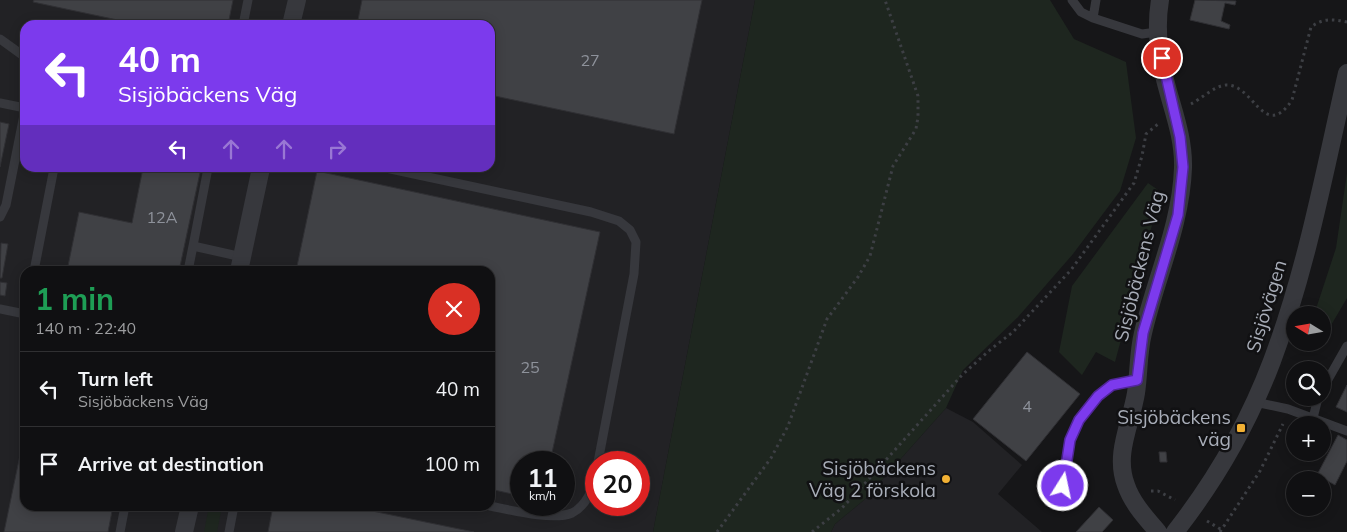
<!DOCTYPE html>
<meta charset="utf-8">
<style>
body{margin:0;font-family:Mulish,sans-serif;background:#19191b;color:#f1f3f6;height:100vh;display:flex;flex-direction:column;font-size:19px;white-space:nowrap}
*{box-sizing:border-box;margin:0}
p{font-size:16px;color:#9c9d9f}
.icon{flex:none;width:28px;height:28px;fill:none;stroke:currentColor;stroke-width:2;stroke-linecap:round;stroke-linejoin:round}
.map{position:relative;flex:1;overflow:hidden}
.drawer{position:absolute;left:20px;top:266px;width:475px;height:245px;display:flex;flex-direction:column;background:#101012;border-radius:15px;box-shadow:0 2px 12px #0003,0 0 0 1px #303032}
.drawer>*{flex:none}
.banner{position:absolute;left:20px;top:20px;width:475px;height:152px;border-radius:15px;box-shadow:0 2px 12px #0003,0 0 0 1px #303032;background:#7c3aed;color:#fff;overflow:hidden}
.needle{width:32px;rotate:281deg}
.tools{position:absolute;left:1286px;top:306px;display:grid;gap:10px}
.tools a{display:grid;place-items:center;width:45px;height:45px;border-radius:50%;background:#101012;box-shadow:0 2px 12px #0003,0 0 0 1px #303032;font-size:25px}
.speed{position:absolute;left:510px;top:451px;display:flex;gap:10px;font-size:25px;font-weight:700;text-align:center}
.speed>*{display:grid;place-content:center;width:65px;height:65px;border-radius:50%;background:#101012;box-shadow:0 2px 12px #0003,0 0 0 1px #303032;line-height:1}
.speed small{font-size:12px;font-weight:400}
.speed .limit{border:8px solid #d22;background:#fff;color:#111}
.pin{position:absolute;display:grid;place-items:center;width:42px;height:42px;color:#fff;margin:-21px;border:2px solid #fff;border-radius:50%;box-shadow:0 1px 5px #0007}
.me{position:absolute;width:55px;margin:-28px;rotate:10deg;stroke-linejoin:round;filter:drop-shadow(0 0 4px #0008)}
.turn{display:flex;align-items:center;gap:18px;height:105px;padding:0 15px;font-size:22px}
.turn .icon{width:65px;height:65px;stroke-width:2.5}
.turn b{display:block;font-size:35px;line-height:42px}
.lanes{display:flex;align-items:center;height:48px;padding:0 15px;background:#0003;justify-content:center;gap:25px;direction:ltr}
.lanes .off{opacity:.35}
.round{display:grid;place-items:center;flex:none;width:52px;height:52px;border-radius:26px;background:#19191b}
.overview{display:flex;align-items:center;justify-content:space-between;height:85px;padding:0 15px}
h1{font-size:30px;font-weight:700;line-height:38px;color:#1e9e55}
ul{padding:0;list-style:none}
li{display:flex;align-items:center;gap:15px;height:75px;padding:0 15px;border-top:1px solid #303032}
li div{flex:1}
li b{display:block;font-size:19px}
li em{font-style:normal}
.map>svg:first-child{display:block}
</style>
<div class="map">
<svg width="1347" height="532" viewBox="0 0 1347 532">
<rect width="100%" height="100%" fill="#161618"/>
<!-- built -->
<path fill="#222225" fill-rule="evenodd" d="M0,0H755L653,532H0ZM25,25H490V168H25ZM25,271H490V506H25ZM521,462H564V505H521ZM596,462H639V505H596Z
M946,408L973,422L1022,465L998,494L1042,532H831L835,524L864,500Z"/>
<!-- green -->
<path fill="#1e261f" d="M755,0H1050L1074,39L1126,62L1136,138L1120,191L1073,254L1018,317L963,370L946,408L864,500L835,524L831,532H653Z
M1347,173V298L1323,339L1322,315H1314L1336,248Z
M1148,183L1161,192L1115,362L1096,352L1082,375L1059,352L1072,286Z
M209,506H222L217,532H204Z"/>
<!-- building -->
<path fill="#404145" stroke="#303034" d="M34,0H233L228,25H141L33,2Z
M362,0H702L674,134L490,95V25H357Z
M1195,0L1236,1L1235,5L1225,3L1221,21L1230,25L1229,29L1190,20Z
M0,122L9,124L0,167Z
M143,168H201L179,271H67L79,212L132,223Z
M317,171L600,232L550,462H521V496L490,489V271H296Z
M1,243L8,244L2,278H0Z
M0,282L7,283L5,296L0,295Z
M1027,352L1080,394L1026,461L973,419Z
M1347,385V412L1336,407Z
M25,431V506H113L108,532H4Z
M1338,435L1347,440V461L1335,485L1317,475Z
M1159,452H1166L1167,462H1160Z
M273,506H348L474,532H268Z
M1099,507L1113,520L1102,532H1076Z"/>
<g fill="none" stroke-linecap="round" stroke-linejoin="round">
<!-- path -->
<path stroke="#3d3f44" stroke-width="3" stroke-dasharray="2.5 4" stroke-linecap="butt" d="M1191,104C1201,99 1214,86 1226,85C1254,84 1264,142 1292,100L1311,27C1323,18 1332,19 1347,22
M1290,396L1291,372
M1151,491H1158L1175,500
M1207,521L1222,530
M717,532L771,458L788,426L827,319L858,277L870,256L893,166L916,129L918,117V96L885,0
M812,532L842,508L859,490L962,375L991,349L1013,332L1071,270L1134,183L1142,156L1146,134L1158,124
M1220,532L1260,471L1283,424"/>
<!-- service -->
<path stroke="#37383d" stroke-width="9" d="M1072,0L1081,12L1093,18L1142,34L1157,32
M1093,18L1096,0
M243,25L248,0
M0,39L25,57
M0,103L25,108
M386,168L591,212L619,221L630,230L636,242L634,274L598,462
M0,217L6,205L25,110
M193,246L208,168
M34,271L54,168
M188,271L193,246L242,257
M0,309L25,314
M1322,390L1347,346
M1255,402L1288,409L1347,431
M1313,418L1318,398
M1060,504L1070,440L1079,420L1098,396L1112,385L1137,381
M490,506C510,510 553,521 572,513C586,506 594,488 596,474
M120,532L125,506
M229,532L234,506"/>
<!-- minor -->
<path stroke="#37383d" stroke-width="18" d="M291,25L297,0
M239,271L261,168
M184,532L190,506
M1158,532C1146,518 1132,503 1126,485C1114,454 1131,424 1136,393C1139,373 1138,353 1143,333C1156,277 1181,225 1183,168C1184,134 1170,104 1163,71C1158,48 1156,24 1160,0
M1175,532C1215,481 1249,422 1272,361C1307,268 1325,169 1347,73"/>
</g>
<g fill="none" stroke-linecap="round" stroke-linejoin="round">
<!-- route casing -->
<g stroke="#51269a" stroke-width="12">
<path id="route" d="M1063,486L1070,440L1079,420L1098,396L1112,385L1137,380L1143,333L1178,215L1183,167L1180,137L1162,58"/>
</g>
<!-- route -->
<use href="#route" stroke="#7c3aed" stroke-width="9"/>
</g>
<!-- markers -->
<g fill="#f2b134" stroke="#111113" stroke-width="2">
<rect x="1236" y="423" width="10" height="10" rx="2.5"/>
<circle cx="946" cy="479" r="5"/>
</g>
<g text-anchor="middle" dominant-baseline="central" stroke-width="5" stroke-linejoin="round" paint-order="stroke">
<!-- number labels -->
<g font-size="16" fill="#8e929b">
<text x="590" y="60">27</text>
<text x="162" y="217">12A</text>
<text x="530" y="367">25</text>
<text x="1027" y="406">4</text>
</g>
<!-- street labels -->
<g font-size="19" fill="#a8adb8" stroke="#111113">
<text transform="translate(1139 266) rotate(-76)">Sisjöbäckens Väg</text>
<text transform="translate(1266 306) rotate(-73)">Sisjövägen</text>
</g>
<!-- poi labels -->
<g font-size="19" fill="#a8adb8" stroke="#111113" text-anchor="end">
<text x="1231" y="417">Sisjöbäckens<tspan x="1231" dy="22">väg</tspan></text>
<text x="936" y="468">Sisjöbäckens<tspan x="936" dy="22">Väg 2 förskola</tspan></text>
</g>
</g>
</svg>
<div class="tools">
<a><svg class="needle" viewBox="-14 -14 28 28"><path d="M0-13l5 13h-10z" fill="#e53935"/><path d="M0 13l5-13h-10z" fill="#9c9d9f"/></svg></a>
<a><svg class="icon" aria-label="search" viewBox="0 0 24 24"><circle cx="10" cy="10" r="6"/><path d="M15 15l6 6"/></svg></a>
<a>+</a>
<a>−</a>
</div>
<div class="speed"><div>11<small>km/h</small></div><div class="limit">20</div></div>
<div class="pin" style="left:1162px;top:58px;background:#d93025"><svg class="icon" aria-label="arrive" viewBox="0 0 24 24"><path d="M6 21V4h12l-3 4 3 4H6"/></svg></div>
<svg class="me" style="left:1063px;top:486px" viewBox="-20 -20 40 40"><circle r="17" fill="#7c3aed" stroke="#fff" stroke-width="3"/><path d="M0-11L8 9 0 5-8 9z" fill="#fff"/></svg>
<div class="banner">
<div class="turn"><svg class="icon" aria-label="left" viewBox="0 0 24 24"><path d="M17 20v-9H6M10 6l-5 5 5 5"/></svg><div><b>40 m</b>Sisjöbäckens Väg</div></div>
<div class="lanes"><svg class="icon" aria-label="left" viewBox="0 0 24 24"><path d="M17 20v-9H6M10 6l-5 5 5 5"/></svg><svg class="icon off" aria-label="ahead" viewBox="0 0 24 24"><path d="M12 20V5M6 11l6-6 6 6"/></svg><svg class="icon off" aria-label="ahead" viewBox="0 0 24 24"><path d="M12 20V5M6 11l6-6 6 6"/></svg><svg class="icon off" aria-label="right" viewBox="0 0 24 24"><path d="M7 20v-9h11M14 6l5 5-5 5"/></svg></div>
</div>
<section class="drawer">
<div class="overview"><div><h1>1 min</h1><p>140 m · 22:40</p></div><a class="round" style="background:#d93025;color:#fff"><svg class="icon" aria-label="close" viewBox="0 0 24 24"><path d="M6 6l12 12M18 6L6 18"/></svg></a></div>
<ul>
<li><svg class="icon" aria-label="left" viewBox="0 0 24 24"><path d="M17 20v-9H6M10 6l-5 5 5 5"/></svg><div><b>Turn left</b><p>Sisjöbäckens Väg</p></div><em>40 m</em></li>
<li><svg class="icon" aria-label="arrive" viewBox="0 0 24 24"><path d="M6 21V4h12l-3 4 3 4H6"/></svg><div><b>Arrive at destination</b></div><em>100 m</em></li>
</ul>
</section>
</div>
